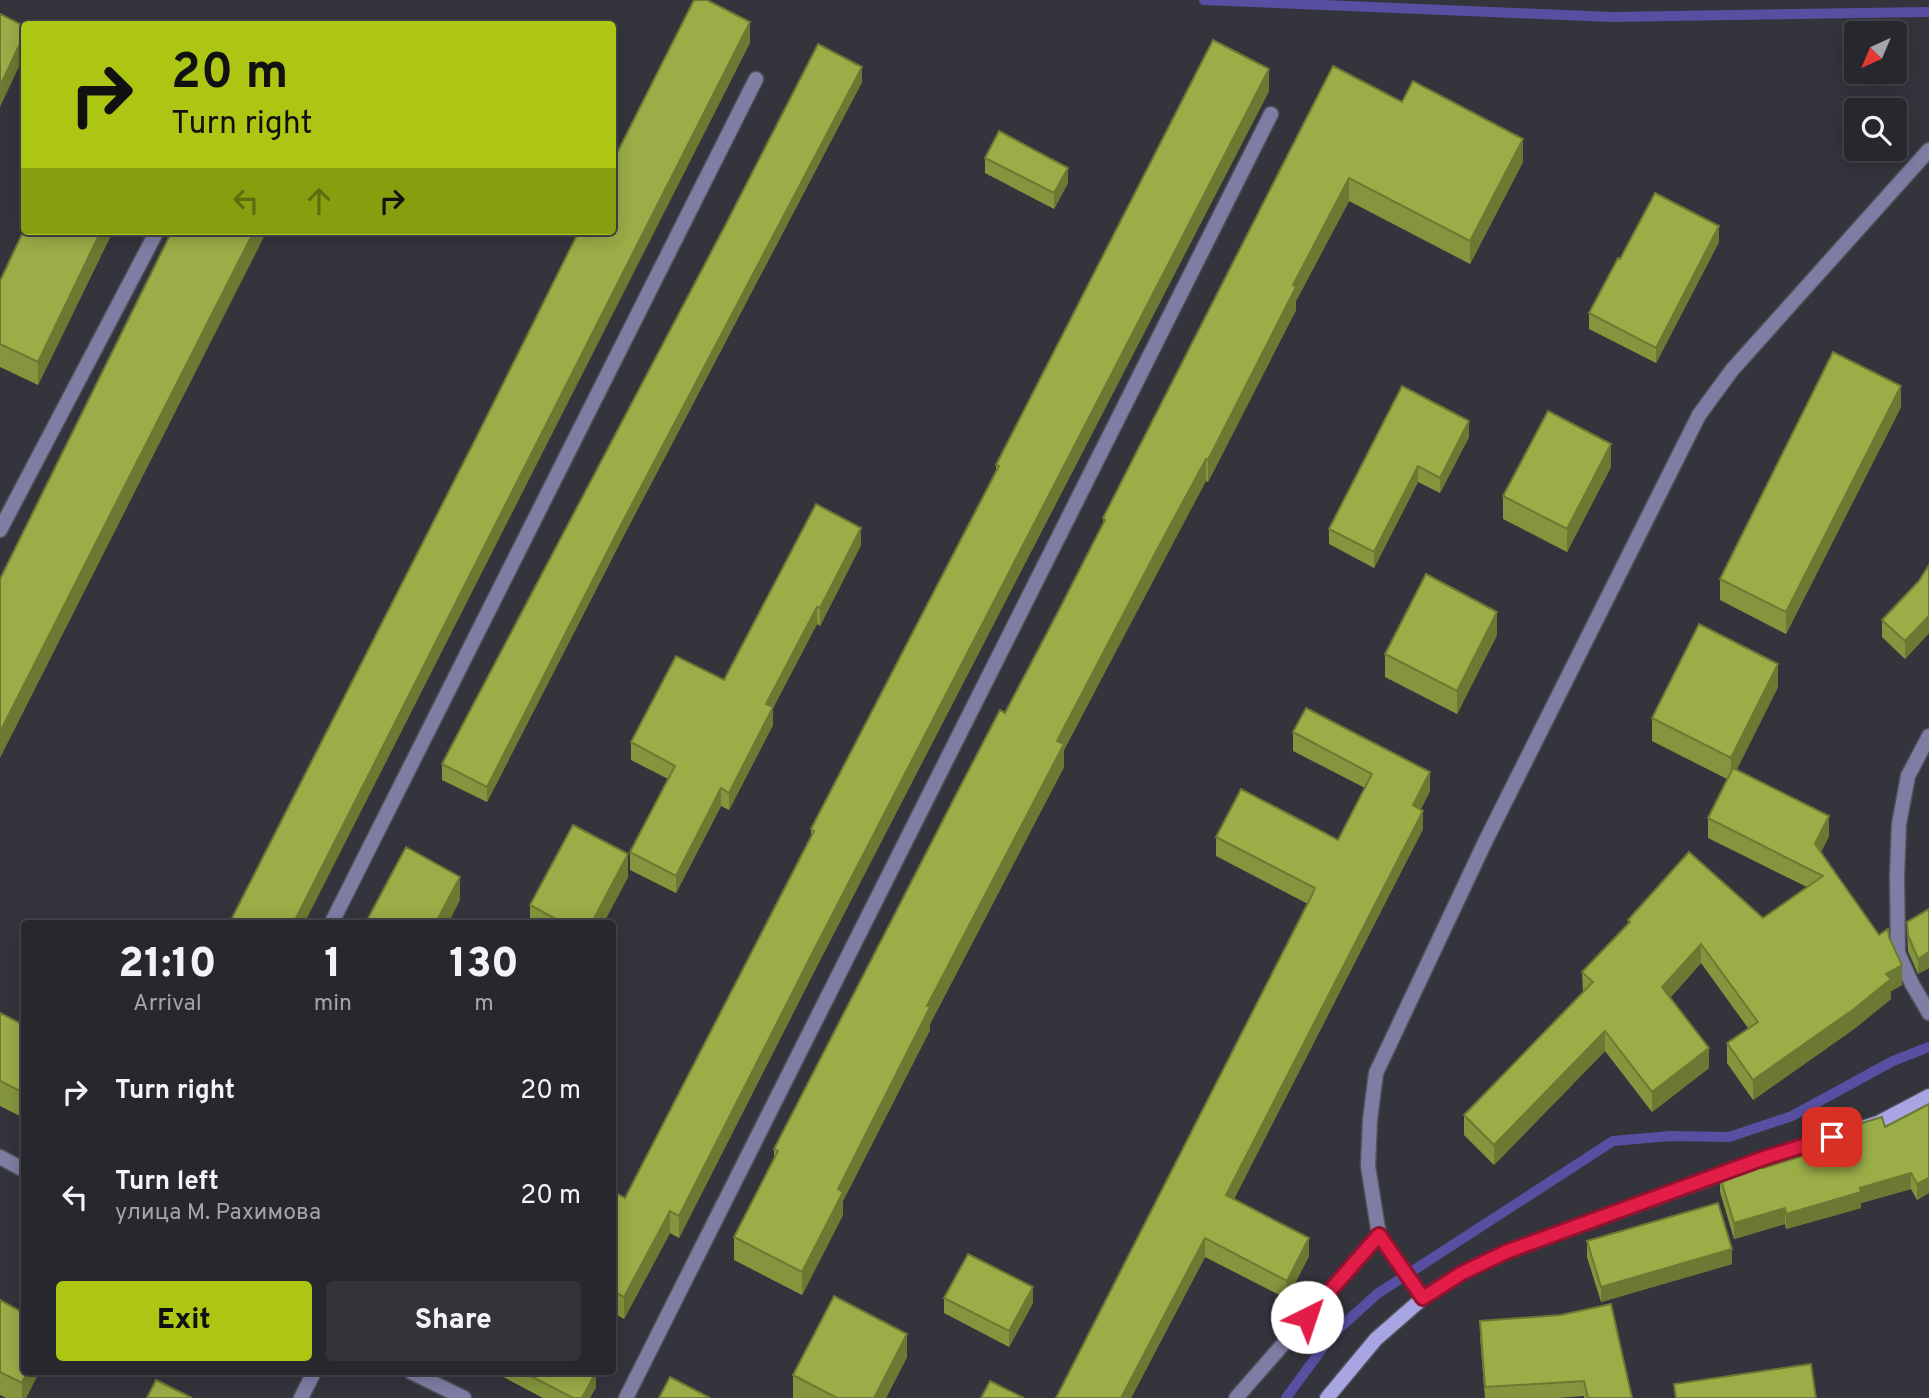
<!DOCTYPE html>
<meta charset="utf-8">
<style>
body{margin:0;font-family:Overpass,sans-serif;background:#33333a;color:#f1f3f6;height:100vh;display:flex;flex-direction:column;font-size:26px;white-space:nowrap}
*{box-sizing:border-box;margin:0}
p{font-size:23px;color:#a4a5aa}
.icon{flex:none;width:38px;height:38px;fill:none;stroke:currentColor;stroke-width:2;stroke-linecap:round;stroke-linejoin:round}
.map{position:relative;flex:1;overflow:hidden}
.details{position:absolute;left:21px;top:920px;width:595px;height:455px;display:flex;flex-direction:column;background:#27272e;border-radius:7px;box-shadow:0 4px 18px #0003,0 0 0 2px #43444a}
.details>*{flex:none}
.hud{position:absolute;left:21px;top:21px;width:595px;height:214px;border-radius:7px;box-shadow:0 4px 18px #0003,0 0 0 2px #43444a;background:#acc613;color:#111;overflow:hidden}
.needle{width:46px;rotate:224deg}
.fabs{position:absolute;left:1844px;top:21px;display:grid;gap:14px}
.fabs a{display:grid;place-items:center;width:63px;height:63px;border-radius:7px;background:#27272e;box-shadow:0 4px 18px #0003,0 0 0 2px #43444a;font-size:35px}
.pin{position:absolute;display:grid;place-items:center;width:60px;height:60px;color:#fff;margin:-30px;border-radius:14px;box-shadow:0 4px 10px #0006}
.me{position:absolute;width:77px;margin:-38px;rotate:41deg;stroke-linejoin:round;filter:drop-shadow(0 0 5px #0008)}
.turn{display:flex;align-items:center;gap:24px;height:147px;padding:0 35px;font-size:32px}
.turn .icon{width:91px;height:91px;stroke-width:2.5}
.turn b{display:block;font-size:49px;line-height:60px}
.lanes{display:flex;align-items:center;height:66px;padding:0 35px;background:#0003;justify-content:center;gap:35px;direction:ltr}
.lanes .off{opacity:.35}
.eta{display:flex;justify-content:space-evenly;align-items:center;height:119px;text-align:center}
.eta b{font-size:42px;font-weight:800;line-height:49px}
.action{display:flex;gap:14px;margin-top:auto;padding:14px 35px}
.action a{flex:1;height:80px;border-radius:7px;background:#acc613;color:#111;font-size:28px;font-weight:800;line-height:80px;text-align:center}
.action a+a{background:#33333a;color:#f1f3f6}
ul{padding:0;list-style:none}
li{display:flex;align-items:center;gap:21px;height:105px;padding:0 35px}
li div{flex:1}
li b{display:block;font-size:26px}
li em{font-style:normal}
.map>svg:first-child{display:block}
</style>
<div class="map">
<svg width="1929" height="1398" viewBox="0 0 1929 1398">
<rect width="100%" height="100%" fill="#34343d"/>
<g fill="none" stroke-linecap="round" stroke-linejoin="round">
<!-- stream -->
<path stroke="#584fa2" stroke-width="10" d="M1204,0L1611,17L1929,12
M1286,1398L1333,1334L1377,1294L1613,1141L1670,1136L1729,1137L1792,1116L1893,1061L1929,1047"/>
<!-- street casing -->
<g stroke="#51515a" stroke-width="17">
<path id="street" d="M0,530L157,231
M1929,736L1908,776L1899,824L1897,876L1898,953L1912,984L1929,1013
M331,924L756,79
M0,1157L24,1170
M1379,1235L1423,1298
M411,1372L464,1398
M301,1398L314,1372
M626,1398L1271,114
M1236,1398L1379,1235L1368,1166L1370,1120L1376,1073L1486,840L1699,415L1732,370L1929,150"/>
</g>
<!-- secondary casing -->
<g stroke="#51515a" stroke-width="17">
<path id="secondary" d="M1327,1398L1376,1339L1423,1298L1462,1273L1506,1252L1764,1159L1878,1123L1929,1096"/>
</g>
<!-- street -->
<use href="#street" stroke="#7e7da4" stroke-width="14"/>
<!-- secondary -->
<use href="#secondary" stroke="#a7a5e2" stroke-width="14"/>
</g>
<!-- wall -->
<path fill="#84953d" d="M862,82L622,539L487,802L442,780V764Z
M1269,91L816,968L679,1238L670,1233L624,1319L612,1312V1191L625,1198L811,836V829L996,470V465Z
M1402,102L1523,162L1470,264L1349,201L1296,301V310L1208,482L1206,481L1158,570L1064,750V767L930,1024V1030L843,1201V1215L802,1295L734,1260V1237L774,1159V1149L1060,608L1103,525V518Z
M985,158L1068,183L1054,209L985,173Z
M113,231L38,385L0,367V281Z
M1719,242L1656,363L1589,329V313L1620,259Z
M1402,386L1469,437L1440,493L1418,482L1374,568L1329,544V529Z
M1901,407L1786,634L1720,600V579Z
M1611,467L1567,552L1503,519V496Z
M861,545L820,626L817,624L773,708V725L729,810L721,806L676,893L630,870V852L668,779L631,760V742L724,680Z
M1929,565V633L1905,659L1882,637V620L1919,581Z
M1497,635L1457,714L1385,677V654Z
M1778,687L1737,769L1829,836L1821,852L1879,935L1889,937L1902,985L1891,991V999L1854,1029L1753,1100L1727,1063V1043L1748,1028L1701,963L1670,998L1709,1068L1652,1112L1605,1051L1494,1165L1464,1135V1115L1583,993L1582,972L1628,924V920L1763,918L1807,887L1708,838V818L1727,779L1652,741V718Z
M1293,732L1430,791L1421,809L1423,829L1234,1199L1309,1256L1287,1299L1205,1257L1131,1398H1056L1308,904L1216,856V837L1338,840L1365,788L1293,751Z
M628,877L603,924H530V905Z
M1929,909V968L1918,974L1908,951L1907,922Z
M0,1013L24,1025V1118L0,1106Z
M1929,1104V1193L1917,1200L1911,1189L1861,1203V1208L1786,1229L1785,1224L1734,1239L1720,1192V1177L1763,1168L1852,1142V1126L1885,1127Z
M1587,1241L1732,1264L1601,1302L1587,1257Z
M944,1298L1033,1303L1009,1347L944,1313Z
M0,1300L24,1372H39L26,1398H6L0,1395Z
M1480,1321L1632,1398H1584V1396L1557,1398H1485L1480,1337Z
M907,1357L886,1398H793V1375Z
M494,1372H596V1387L590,1398H543Z"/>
<!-- shaded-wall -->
<path fill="#6c7932" d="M750,22V43L304,924H293Z
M24,35V56L0,107V86Z
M862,67V82L622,539L487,802V787L622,523Z
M1269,69V91L816,968L679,1238V1216L816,946Z
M1523,139V162L1470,264V241Z
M1068,168V183L1054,209V193Z
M1349,178V201L1296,301V310L1208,482V460L1293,285Z
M1719,226V242L1656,363V348Z
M101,231H113L38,385V362Z
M254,231H267L0,758V732Z
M1901,386V407L1786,634V612Z
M1469,421V437L1440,493V478Z
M1611,444V467L1567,552V529Z
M1206,459V481L1064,750V767L930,1024V1030L843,1201V1215L802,1295V1272L838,1189L1057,741Z
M1418,466V482L1374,568V552Z
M861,528V545L820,626V608Z
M817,607V624L773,708V725L729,810V793L766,704Z
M1497,612V635L1457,714V691Z
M1929,616V633L1905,659V641Z
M1778,664V687L1731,781V758Z
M1430,772V791L1413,824V805Z
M721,788V806L676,893V876Z
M1423,811V829L1226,1214V1195Z
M1829,816V836L1815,863V844Z
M628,854V877L603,924H591Z
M460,877V900L448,924H435Z
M1701,944V963L1662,1007V987Z
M1929,952V968L1918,974V959Z
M1902,965V985L1891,991V999L1854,1029L1753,1100V1080L1886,974Z
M1605,1031V1051L1494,1165V1145Z
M1709,1048V1068L1652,1112V1092Z
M1911,1173V1189L1861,1203V1208L1786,1229V1214L1860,1188Z
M1929,1178V1193L1917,1200V1184Z
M1785,1208V1224L1734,1239V1223Z
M670,1211V1233L624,1319V1297Z
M1205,1238V1257L1131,1398H1121Z
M1309,1238V1256L1287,1299V1281Z
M1732,1249V1264L1601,1302V1287Z
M1033,1287V1303L1009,1347V1331Z
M907,1334V1357L886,1398H874Z
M27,1372H39L26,1398H22V1383Z
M596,1372V1387L590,1398H582Z"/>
<!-- building -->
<path fill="#9aad47" stroke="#6c7932" stroke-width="2" d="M694,0H707L750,22L293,924H229L477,436L579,231H612V163Z
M0,14L24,26V35L0,86Z
M1213,40L1269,69L816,946L679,1216L670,1211L624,1297L612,1290V1191L625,1198L814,831L811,829L999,466L996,465L1041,377Z
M818,44L862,67L622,523L487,787L442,764L727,222Z
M1333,66L1402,102L1413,81L1523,139L1470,241L1349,178L1293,285L1296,287L1208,460L1206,459L1158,548L1057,741L1064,744L927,1006L930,1007L838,1189L843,1192L802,1272L734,1237L778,1151L774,1149L958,791L1000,710L1005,713L1060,608L1105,520L1103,518Z
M999,131L1068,168L1054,193L985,158Z
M1655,193L1719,226L1656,348L1589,313L1618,258L1620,259Z
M24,230V231H101L38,362L0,344V281Z
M172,231H254L0,732V579Z
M1833,352L1901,386L1786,612L1720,579Z
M1402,386L1469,421L1440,478L1418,466L1374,552L1329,529Z
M1548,411L1611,444L1567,529L1503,496Z
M816,504L861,528L820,608L817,607L766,704L773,707L729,793L721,788L676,876L630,852L675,766L631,742L676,656L724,680Z
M1929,565V616L1905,641L1882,620L1919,581Z
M1426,574L1497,612L1457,691L1385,654Z
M1699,624L1778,664L1731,758L1652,718Z
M1306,708L1430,772L1413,805L1423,811L1226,1195L1309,1238L1287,1281L1205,1238L1121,1398H1056L1312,895L1315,888L1216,837L1241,789L1338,840L1372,774L1293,732Z
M1733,768L1829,816L1815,844L1879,935L1888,929L1889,937L1902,965L1886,974L1891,979L1854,1009L1753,1080L1727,1043L1758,1022L1701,944L1662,987L1709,1048L1652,1092L1605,1031L1494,1145L1464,1115L1593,982L1582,972L1630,922L1628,920L1689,852L1763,918L1823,876L1708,818Z
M573,825L628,854L591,924H565L530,905Z
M406,847L460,877L435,924H365Z
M1929,909V952L1918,959L1908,935L1907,922Z
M0,1013L24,1025V1093L0,1081Z
M1929,1104V1178L1917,1184L1911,1173L1860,1188L1861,1192L1786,1214L1785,1208L1734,1223L1720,1177L1762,1164L1763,1168L1856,1140L1852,1126L1882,1117L1885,1127Z
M1718,1203L1732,1249L1601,1287L1587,1241Z
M968,1254L1033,1287L1009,1331L944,1298Z
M834,1296L907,1334L874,1398H837L793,1375Z
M0,1300L24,1313V1372H27L22,1383L0,1372Z
M1611,1304L1632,1398H1588L1584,1381L1485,1387L1480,1321L1561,1315Z
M1811,1364L1816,1398H1676L1674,1384Z
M523,1372H596L582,1398H573Z
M670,1377L710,1398H659Z
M156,1380L192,1398H147Z
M990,1381L1024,1398H981Z"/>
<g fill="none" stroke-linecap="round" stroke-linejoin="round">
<!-- route casing -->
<g stroke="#92132f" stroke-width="18">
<path id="route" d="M1307,1317L1379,1235L1423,1298L1462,1273L1506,1252L1764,1158L1832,1137"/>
</g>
<!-- route -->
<use href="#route" stroke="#e11d48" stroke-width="12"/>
</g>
</svg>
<div class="fabs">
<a><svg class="needle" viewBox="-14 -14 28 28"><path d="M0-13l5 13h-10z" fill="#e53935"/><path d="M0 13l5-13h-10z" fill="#a4a5aa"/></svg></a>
<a><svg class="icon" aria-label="search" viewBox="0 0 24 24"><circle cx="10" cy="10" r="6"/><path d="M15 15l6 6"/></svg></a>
</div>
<div class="pin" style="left:1832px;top:1137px;background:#d93025"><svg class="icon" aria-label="arrive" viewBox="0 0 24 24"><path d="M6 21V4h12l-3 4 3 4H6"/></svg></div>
<svg class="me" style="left:1307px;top:1317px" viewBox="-20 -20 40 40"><circle r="19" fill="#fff"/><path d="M0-13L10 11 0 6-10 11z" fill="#e11d48"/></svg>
<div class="hud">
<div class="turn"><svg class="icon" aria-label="right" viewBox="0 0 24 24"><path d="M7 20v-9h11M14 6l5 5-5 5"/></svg><div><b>20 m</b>Turn right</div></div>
<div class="lanes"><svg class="icon off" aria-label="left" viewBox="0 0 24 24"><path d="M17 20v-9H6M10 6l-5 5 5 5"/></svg><svg class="icon off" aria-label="ahead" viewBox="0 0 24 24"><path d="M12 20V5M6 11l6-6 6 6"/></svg><svg class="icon" aria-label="right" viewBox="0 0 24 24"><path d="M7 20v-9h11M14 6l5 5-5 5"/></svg></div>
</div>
<section class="details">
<div class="eta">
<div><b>21:10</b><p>Arrival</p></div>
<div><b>1</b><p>min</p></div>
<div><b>130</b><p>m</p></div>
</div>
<ul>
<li><svg class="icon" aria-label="right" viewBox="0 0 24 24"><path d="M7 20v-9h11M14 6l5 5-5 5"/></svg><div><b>Turn right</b></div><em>20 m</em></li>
<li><svg class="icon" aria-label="left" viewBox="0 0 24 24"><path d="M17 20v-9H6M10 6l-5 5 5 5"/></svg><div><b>Turn left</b><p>улица М. Рахимова</p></div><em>20 m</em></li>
</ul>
<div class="action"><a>Exit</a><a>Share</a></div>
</section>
</div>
